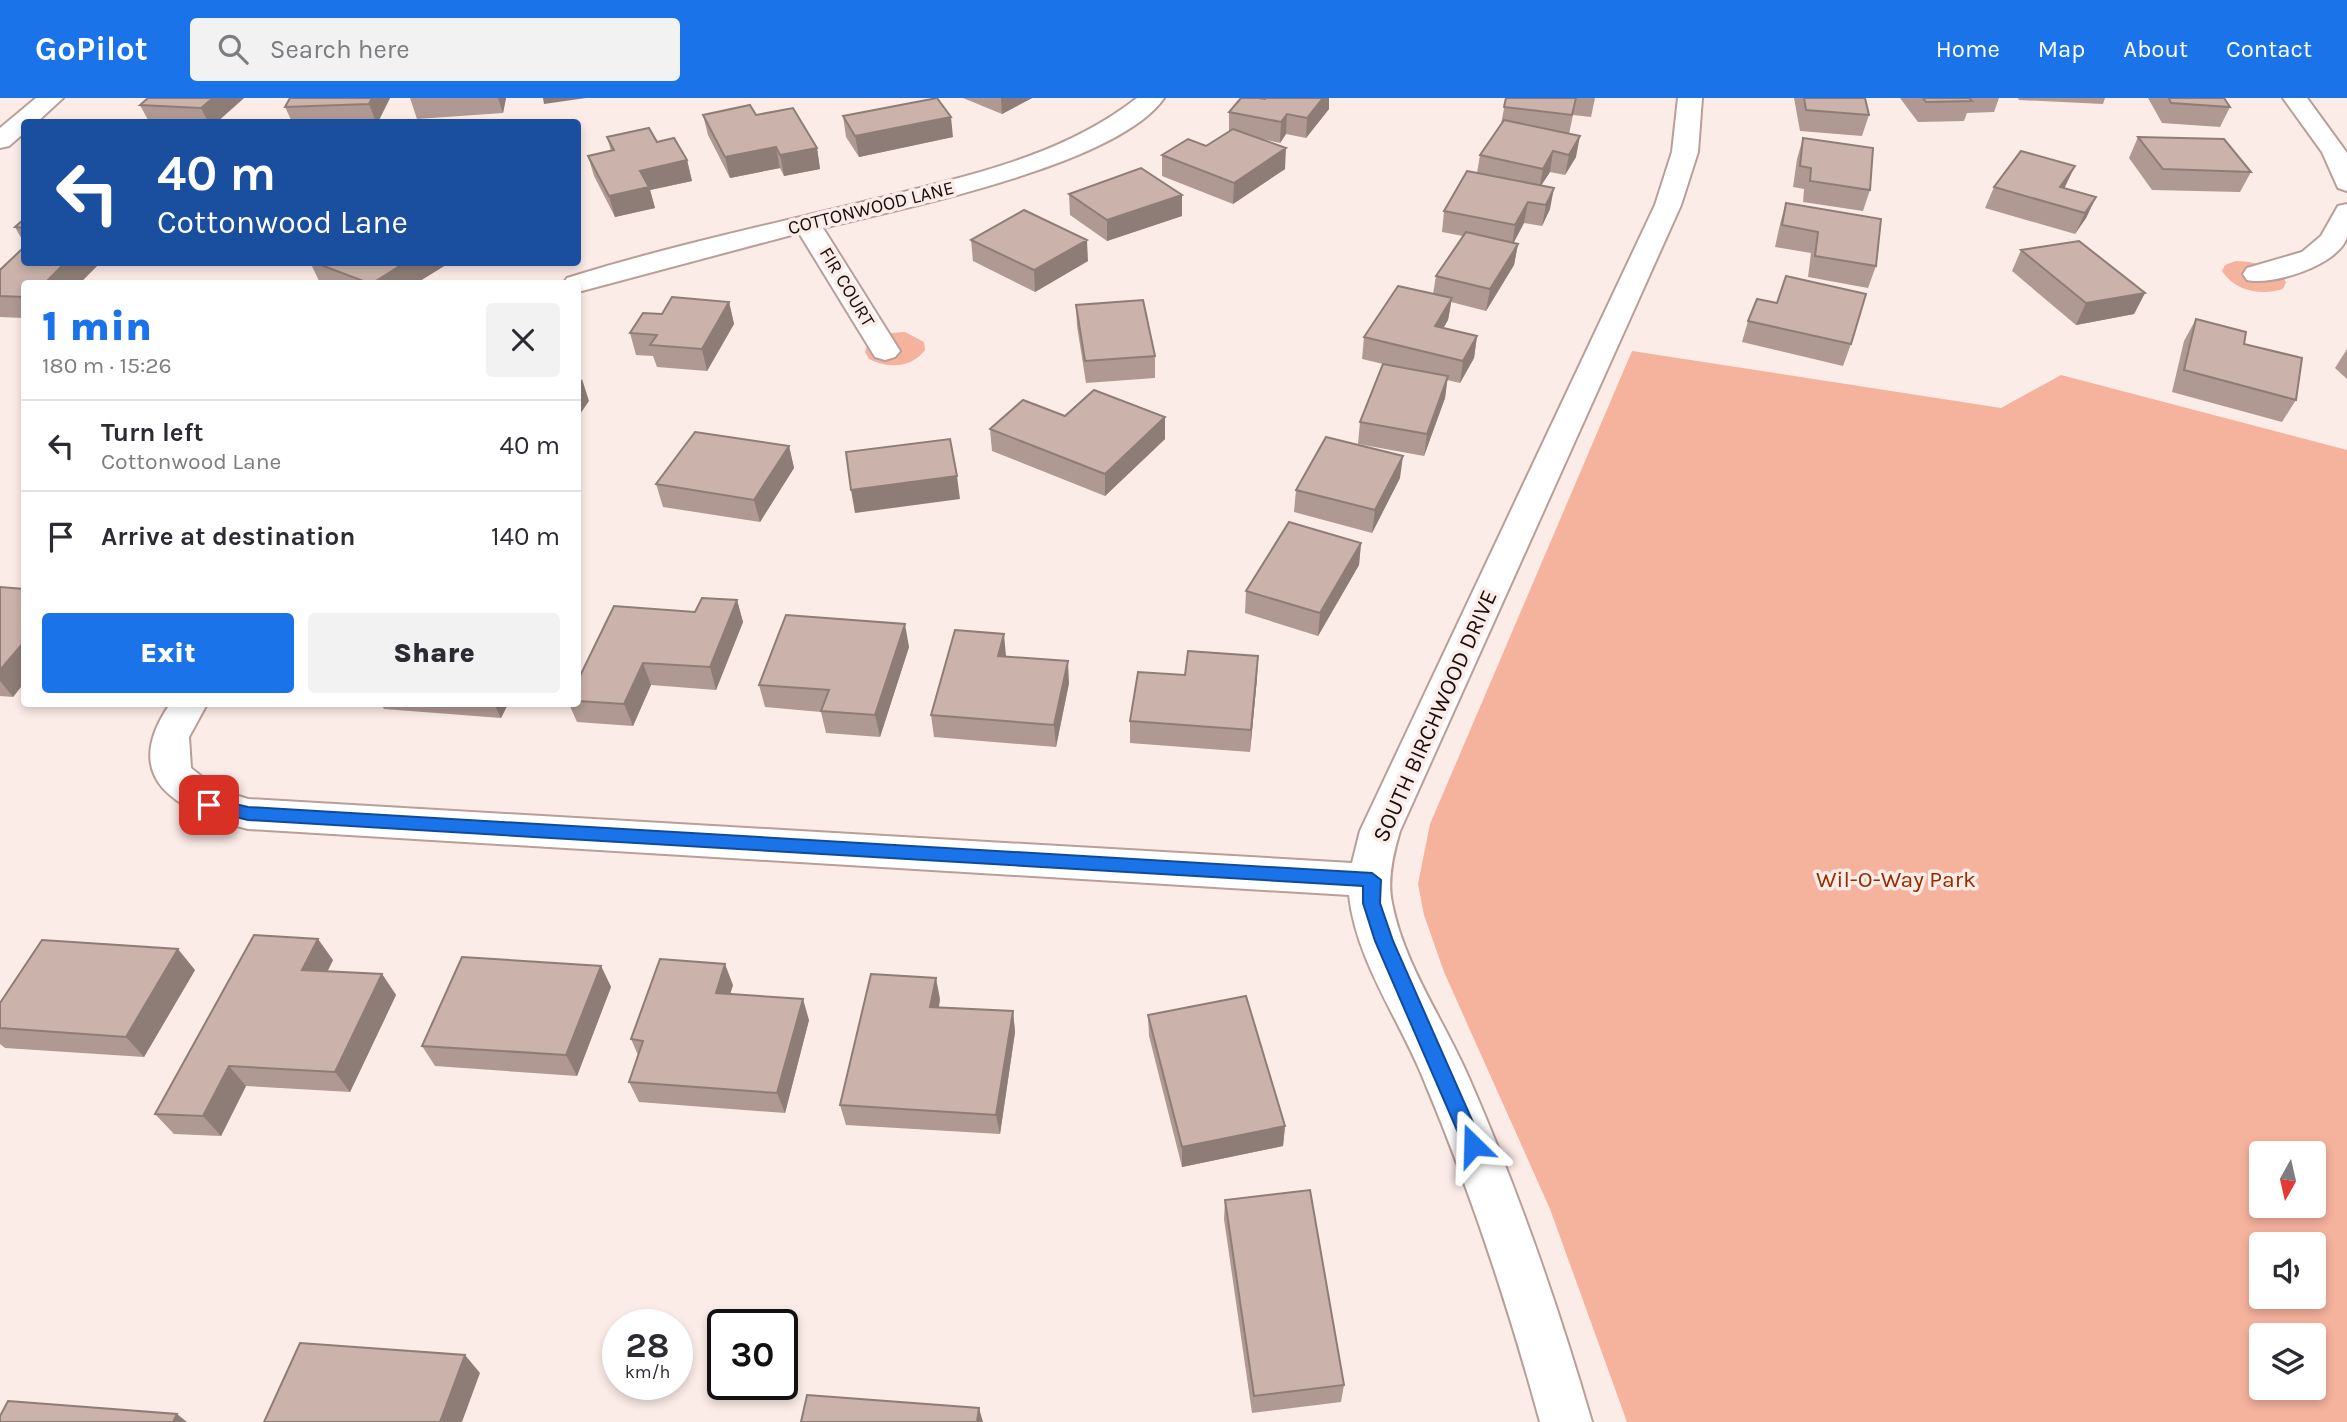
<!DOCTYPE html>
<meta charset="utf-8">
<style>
body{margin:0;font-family:Karla,sans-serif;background:#f2f2f3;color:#2b2b33;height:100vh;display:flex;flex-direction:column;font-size:26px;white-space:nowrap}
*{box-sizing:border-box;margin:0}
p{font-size:23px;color:#7c7c81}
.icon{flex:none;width:38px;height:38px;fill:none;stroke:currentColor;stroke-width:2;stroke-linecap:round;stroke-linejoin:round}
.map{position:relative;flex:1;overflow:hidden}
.panel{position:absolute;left:21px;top:182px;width:560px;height:427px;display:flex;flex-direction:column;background:#fff;border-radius:7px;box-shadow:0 4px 10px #0003}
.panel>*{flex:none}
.hud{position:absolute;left:21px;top:21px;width:560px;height:147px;border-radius:7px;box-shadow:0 4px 10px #0003;background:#1a4fa0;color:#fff;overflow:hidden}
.needle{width:46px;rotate:188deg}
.buttons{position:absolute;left:2249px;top:1043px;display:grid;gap:14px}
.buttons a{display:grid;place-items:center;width:77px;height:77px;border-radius:7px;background:#fff;box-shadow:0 4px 10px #0003;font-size:35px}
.speed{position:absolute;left:602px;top:1211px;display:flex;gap:14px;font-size:35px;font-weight:700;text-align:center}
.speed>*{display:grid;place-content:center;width:91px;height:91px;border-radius:50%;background:#fff;box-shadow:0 4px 10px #0003;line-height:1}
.speed small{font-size:18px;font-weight:400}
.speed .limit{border:4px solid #111;border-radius:10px;background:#fff;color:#111}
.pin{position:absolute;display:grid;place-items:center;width:60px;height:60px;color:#fff;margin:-30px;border-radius:14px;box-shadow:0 4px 10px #0006}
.me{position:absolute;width:77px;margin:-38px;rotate:338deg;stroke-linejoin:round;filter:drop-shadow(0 0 5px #0008)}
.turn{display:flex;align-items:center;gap:24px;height:147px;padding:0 21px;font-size:32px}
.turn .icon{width:91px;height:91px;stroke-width:2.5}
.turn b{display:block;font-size:49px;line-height:60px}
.round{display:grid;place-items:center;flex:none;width:74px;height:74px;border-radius:7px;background:#f2f2f3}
.headline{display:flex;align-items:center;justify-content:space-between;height:119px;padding:0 21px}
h1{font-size:42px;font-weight:800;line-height:52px;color:#1a73e8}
.primary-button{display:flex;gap:14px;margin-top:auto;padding:14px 21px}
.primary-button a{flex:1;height:80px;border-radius:7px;background:#1a73e8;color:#fff;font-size:28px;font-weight:800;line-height:80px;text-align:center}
.primary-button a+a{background:#f2f2f3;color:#2b2b33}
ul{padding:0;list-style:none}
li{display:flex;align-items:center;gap:21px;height:91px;padding:0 21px;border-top:2px solid #e1e1e2}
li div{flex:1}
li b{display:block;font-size:26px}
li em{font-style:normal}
header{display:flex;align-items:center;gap:42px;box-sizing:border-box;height:98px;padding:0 35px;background:#1a73e8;color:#fff}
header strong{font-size:33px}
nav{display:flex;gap:38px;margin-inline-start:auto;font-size:24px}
.search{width:490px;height:63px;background:#f2f2f3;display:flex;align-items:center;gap:18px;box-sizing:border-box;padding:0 24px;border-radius:7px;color:#7c7c81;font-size:26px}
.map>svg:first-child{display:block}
</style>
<header>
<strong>GoPilot</strong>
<div class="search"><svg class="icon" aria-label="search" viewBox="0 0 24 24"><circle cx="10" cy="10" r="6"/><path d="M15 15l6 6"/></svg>Search here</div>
<nav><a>Home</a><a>Map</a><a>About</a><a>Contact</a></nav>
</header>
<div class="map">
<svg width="2347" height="1324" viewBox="0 0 2347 1324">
<rect width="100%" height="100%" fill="#fcece7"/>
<!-- green -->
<path fill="#f5b29d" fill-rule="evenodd" d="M2236,163C2255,164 2275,167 2286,184L2283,191C2261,198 2235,193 2222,173L2225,167Z
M905,234L924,244L925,252C911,270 889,271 869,261L865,254L868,245L891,235Z
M1632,253L2001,310L2061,277L2347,352V1324H1627L1550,1111L1444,874L1424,817L1418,786L1430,726ZM2314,1055V1108H2261V1055ZM2314,1146V1199H2261V1146ZM2314,1237V1290H2261V1237Z"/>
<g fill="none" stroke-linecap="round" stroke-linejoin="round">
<!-- street casing -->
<g stroke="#b89f97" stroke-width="4">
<path id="street" d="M1137,0H1164C1118,67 903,110 823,130L900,253L895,259L885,262L875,259L799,135L578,194V186H563L567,180C669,148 773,126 876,101C966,78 1062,59 1137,0Z
M1678,0H1702L1698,54L1681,107L1400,733C1393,756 1387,782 1392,805C1404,867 1444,922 1469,980C1518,1092 1558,1207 1592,1324H1540C1508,1207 1470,1092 1423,980C1399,921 1356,862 1349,797L248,731C180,714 117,683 170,606H207L189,639L191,670L219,692L248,701L1352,765L1360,733L1655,107L1672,54Z
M2283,0H2307L2347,55V93L2338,90L2322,54Z
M2347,106C2347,116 2347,130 2347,139C2339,167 2272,188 2247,182L2243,176L2247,170L2302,154L2321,138L2338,108Z"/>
</g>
<!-- secondary casing -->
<g stroke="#b89f97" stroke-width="4">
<path id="secondary" d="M36,0H63L37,24H24V35L9,48L0,50V30Z"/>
</g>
<!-- street -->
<use href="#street" fill="#fff" fill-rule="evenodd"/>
<!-- secondary -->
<use href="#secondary" fill="#fff" fill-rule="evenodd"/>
</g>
<!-- wall -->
<path fill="#af9992" d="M148,0H244L217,24H149L140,7Z
M390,0L378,24H292L285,9Z
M410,0H506L503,15L417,21Z
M963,0H1032L1002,16Z
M1506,0H1595L1591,19L1573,17L1569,36L1576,59L1565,77L1550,74L1541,87L1550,111L1542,128L1524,125L1513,145L1518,146L1514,167L1486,213L1451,204L1448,222L1443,230L1477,238L1474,260L1460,285L1447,282L1445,300L1424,358L1358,346L1360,324L1383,266L1362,261L1364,239L1433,196L1436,178L1463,138L1442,134L1444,113L1477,75L1480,57L1501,26Z
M1794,0H1865L1869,17L1862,38L1800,33Z
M1900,0H1999L1994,14L1967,15L1964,23L1918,24Z
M2018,0H2105L2103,6L2019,2Z
M2148,0H2224L2230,9L2220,29L2162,25Z
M1329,11L1306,40L1286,36L1280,45L1257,40L1285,71L1233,106L1162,78V57L1206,48L1229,34V14Z
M703,17H756L817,50L820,71L784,78L780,70L730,80L708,37Z
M843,18L953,39L859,59L846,39Z
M607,39L657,44L687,62L692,83L650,92L655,110L615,119L594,78L588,58L611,53Z
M2138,39L2251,74L2240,94L2152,92L2129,60Z
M1803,40L1870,92L1863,113L1803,104L1804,91L1793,89L1797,61Z
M1994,89L2064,90L2096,99L2086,120L2075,136L1985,110Z
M1069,96L1182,118L1107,143L1070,117Z
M1786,105L1876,168L1868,190L1808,179L1811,155L1775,149L1780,126Z
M24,121V145L15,129Z
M971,142L1088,163L1035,194L973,163Z
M2021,152L2145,195L2134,216L2076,227L2012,173Z
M310,164L449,165L415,186H321L320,185Z
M97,168L79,186H24V220L0,219V172Z
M729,204L734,226L707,273L657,269L653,258L636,257L630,235L662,216Z
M1076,207L1155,258V280L1086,285L1077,228Z
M2196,221L2244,246L2296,302L2282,324L2172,294L2184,243Z
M1748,223L1851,246L1843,268L1742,244Z
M2347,251V281L2335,270Z
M1065,318L1165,319V341L1105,398L992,353L990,331Z
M789,348L794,370L760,424L663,409L656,386Z
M1400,380L1372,435L1294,414L1296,392Z
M1361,445L1359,467L1318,538L1245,515L1246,493Z
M0,489L24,491V585L13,599L0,598Z
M737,502L743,524L716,592L651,587L633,628L577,624L569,606H578V582L695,514Z
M909,549L880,639L826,635L821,614L765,609L759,587Z
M1006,558L1069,585L1056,649L934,639L931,617Z
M1185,577L1257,580L1250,654L1130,645V623Z
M381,606H508L501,620L384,611Z
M333,862L327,873L382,876L396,897L350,994L246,988L221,1038L174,1036L155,1016Z
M601,868L611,889L577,978L435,968L422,948Z
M195,872L144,959L5,950L0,946V905Z
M733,887L730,896L809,922L785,1015L639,1004L629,984L638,957L631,941Z
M940,901L939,909L1013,913L1015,934L1000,1036L846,1027L840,1007Z
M1148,917L1285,1028L1283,1048L1182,1069L1149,938Z
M1225,1102L1344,1287L1341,1304L1252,1315L1224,1121Z"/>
<!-- shaded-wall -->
<path fill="#8e7d77" d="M213,0H244L217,24H208L201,10Z
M372,0H390L378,24H376L369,6Z
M498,0H506L503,15Z
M543,0H586L544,6Z
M1001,0H1032L1002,16Z
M1323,0H1329V11L1306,40L1307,20Z
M1287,16L1286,36L1280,45L1281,24Z
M951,19L953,39L859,59L855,38Z
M1580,38L1576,59L1565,77L1569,57Z
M776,49L780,70L730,80L725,59Z
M817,50L820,71L784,78L780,57Z
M1286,50L1285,71L1233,106L1234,85Z
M1553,53L1550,74L1539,91L1543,71Z
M687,62L692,83L650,92L655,110L615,119L609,98L640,73Z
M2075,68L2065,89L2053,106L2060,89Z
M1554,90L1550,111L1542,128L1546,107Z
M1182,97V118L1107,143V122Z
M2096,99L2086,120L2075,136L2085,115Z
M1528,104L1524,125L1512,148L1515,127Z
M1087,142L1088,163L1035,194L1034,172Z
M1518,146L1514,167L1486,213L1490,191Z
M66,164H94L97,168L79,186H44Z
M406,164L449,165L415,186H371Z
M2145,195L2134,216L2076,227L2086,205Z
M1452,200L1448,222L1432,250L1435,228Z
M729,204L734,226L707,273L702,251Z
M1477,238L1474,260L1460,285L1463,263Z
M1448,278L1445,300L1424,358L1427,336Z
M582,281L589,303L578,319V287Z
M1165,319V341L1105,398V376Z
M789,348L794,370L760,424L754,402Z
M1403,358L1400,380L1372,435L1375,412Z
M957,378L960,401L855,415L851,392Z
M1361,445L1359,467L1318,538L1320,515Z
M737,502L743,524L716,592L710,569Z
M905,526L909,549L880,639L875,617Z
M1004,536L1006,558L1000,580L998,558Z
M24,544V585L13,599L0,583V572Z
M1258,558L1257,580L1250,654L1251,632Z
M1068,563L1069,585L1056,649L1054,627Z
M643,565L651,587L633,628L624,606Z
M494,606H508L501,620Z
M318,841L333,862L318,893L302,872Z
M178,851L195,872L144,959L126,939Z
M725,866L733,887L724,916L716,895Z
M601,868L611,889L577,978L566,957Z
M382,876L396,897L350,994L335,974Z
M936,880L940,901L935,929L930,909Z
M803,901L809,922L785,1015L777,995Z
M1013,913L1015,934L1000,1036L996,1017Z
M229,968L246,988L221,1038L203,1018Z
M1285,1028L1283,1048L1182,1069V1049Z
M465,1257L480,1275L462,1324H440Z
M979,1310L983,1324H977Z
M177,1316L187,1324H173Z"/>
<!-- building -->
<path fill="#cbb2aa" stroke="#8e7d77" stroke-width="2" d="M148,0H213L201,10L140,7Z
M290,0H372L369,6L285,9Z
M937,0L951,19L855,38L843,18Z
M1241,0H1258L1265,1L1266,0H1323L1307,20L1287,16L1281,24L1229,14Z
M1506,0H1576L1572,17L1504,9Z
M1804,0H1865L1869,17L1806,12Z
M1923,0H1969L1972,3L1926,4Z
M2169,0H2224L2230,9L2171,5Z
M750,7L756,17L793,10L817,50L780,57L776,49L725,59L703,17Z
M1504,22L1580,38L1569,57L1553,53L1543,71L1480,57Z
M649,30L657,44L674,40L687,62L640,73L649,89L609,98L588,58L614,52L607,39Z
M1233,31L1286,50L1234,85L1162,57L1188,41L1206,48Z
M2138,39L2224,41L2251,74L2163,71Z
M1803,40L1873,50L1870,92L1810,83L1811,70L1800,68Z
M2021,53L2075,68L2060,89L2096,99L2085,115L1994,89Z
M1141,70L1182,97L1107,122L1069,96Z
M1467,73L1554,90L1546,107L1528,104L1515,127L1444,113Z
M1786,105L1881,121L1876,168L1815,158L1818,134L1782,127Z
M1024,112L1087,142L1034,172L971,142Z
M24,121V130L15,129Z
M1466,134L1518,146L1490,191L1436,178Z
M2079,143L2145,195L2086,205L2021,152Z
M24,149V164H66L44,186H24V199L0,198V172Z
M313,164H406L371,186Z
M1786,178L1866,196L1851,246L1748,223L1757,201L1777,205Z
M1398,188L1452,200L1435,228L1477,238L1463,263L1364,239Z
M672,199L729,204L702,251L650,247L657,237L630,235L643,215L662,216Z
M1143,202L1155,258L1085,263L1076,207Z
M2196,221L2246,234L2244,246L2302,260L2296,302L2184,272Z
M1383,266L1448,278L1427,336L1360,324Z
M1094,292L1165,319L1105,376L990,331L1023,302L1065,318Z
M695,334L789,348L754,402L656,386Z
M1326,339L1403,358L1375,412L1296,392Z
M950,341L957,378L851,392L846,354Z
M1289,424L1361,445L1320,515L1246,493Z
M0,489L24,491V544L0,572Z
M702,500L737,502L710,569L643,565L624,606L578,603V582L614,508L695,514Z
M786,517L905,526L875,617L821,613L829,592L759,587Z
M955,532L1004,536L998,558L1068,563L1054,627L931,617Z
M1188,553L1258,558L1251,632L1130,623L1138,574L1185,577Z
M254,837L318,841L302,872L382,876L335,974L229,968L203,1018L155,1016Z
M42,842L178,851L126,939L0,930V905Z
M462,859L601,868L566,957L422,948Z
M660,861L725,866L716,895L803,901L777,995L629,984L643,943L631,941Z
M871,876L936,880L930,909L1013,913L996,1017L840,1007Z
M1246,898L1285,1028L1182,1049L1148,917Z
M1310,1092L1344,1287L1254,1298L1225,1102Z
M300,1245L465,1257L440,1324H264Z
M807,1297L979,1310L977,1324H801Z
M8,1303L177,1316L173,1324H0V1318Z"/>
<!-- route -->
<path fill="#1a73e8" stroke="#114b97" stroke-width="2" d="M209,700L248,709L1372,775L1381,782L1380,805L1393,843L1483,1047L1480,1053L1473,1056L1466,1053L1375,843L1363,805V788L248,722L203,711V702Z"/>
<g text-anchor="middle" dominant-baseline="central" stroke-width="7" stroke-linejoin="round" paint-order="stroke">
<!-- far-street labels -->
<g font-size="19" fill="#180f0d" stroke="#fcece7">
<text transform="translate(871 110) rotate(-14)">COTTONWOOD LANE</text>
<text transform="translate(847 189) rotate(59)">FIR COURT</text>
</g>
<!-- street labels -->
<g font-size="23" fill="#180f0d" stroke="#fcece7">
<text transform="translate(1435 618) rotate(-66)">SOUTH BIRCHWOOD DRIVE</text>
</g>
<!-- park labels -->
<g font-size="23" fill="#952c00" stroke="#fcece7">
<text x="1896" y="781">Wil-O-Way Park</text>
</g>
</g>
</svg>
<div class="buttons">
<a><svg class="needle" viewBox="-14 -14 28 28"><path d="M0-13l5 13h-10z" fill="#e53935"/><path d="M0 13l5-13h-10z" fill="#7c7c81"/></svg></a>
<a><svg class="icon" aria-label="sound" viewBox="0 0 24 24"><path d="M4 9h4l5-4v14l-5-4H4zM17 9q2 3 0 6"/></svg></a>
<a><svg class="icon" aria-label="layers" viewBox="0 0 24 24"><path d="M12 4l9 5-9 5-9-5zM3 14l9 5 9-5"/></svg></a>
</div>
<div class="speed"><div>28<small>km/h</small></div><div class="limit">30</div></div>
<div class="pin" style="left:209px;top:707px;background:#d93025"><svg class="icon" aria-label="arrive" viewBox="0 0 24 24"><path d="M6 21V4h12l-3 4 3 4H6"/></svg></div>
<svg class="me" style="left:1473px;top:1047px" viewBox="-20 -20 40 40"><path d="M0-17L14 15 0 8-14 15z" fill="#1a73e8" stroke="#fff" stroke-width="4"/></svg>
<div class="hud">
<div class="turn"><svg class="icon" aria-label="left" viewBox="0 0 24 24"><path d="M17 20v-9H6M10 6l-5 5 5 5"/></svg><div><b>40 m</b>Cottonwood Lane</div></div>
</div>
<section class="panel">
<div class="headline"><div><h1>1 min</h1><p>180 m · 15:26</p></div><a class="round"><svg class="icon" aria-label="close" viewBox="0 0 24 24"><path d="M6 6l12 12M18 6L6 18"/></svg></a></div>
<ul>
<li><svg class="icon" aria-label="left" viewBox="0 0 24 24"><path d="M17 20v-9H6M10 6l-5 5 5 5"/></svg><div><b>Turn left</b><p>Cottonwood Lane</p></div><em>40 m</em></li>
<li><svg class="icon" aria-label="arrive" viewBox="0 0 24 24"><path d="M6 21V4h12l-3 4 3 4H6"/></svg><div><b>Arrive at destination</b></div><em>140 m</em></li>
</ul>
<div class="primary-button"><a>Exit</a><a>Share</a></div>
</section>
</div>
